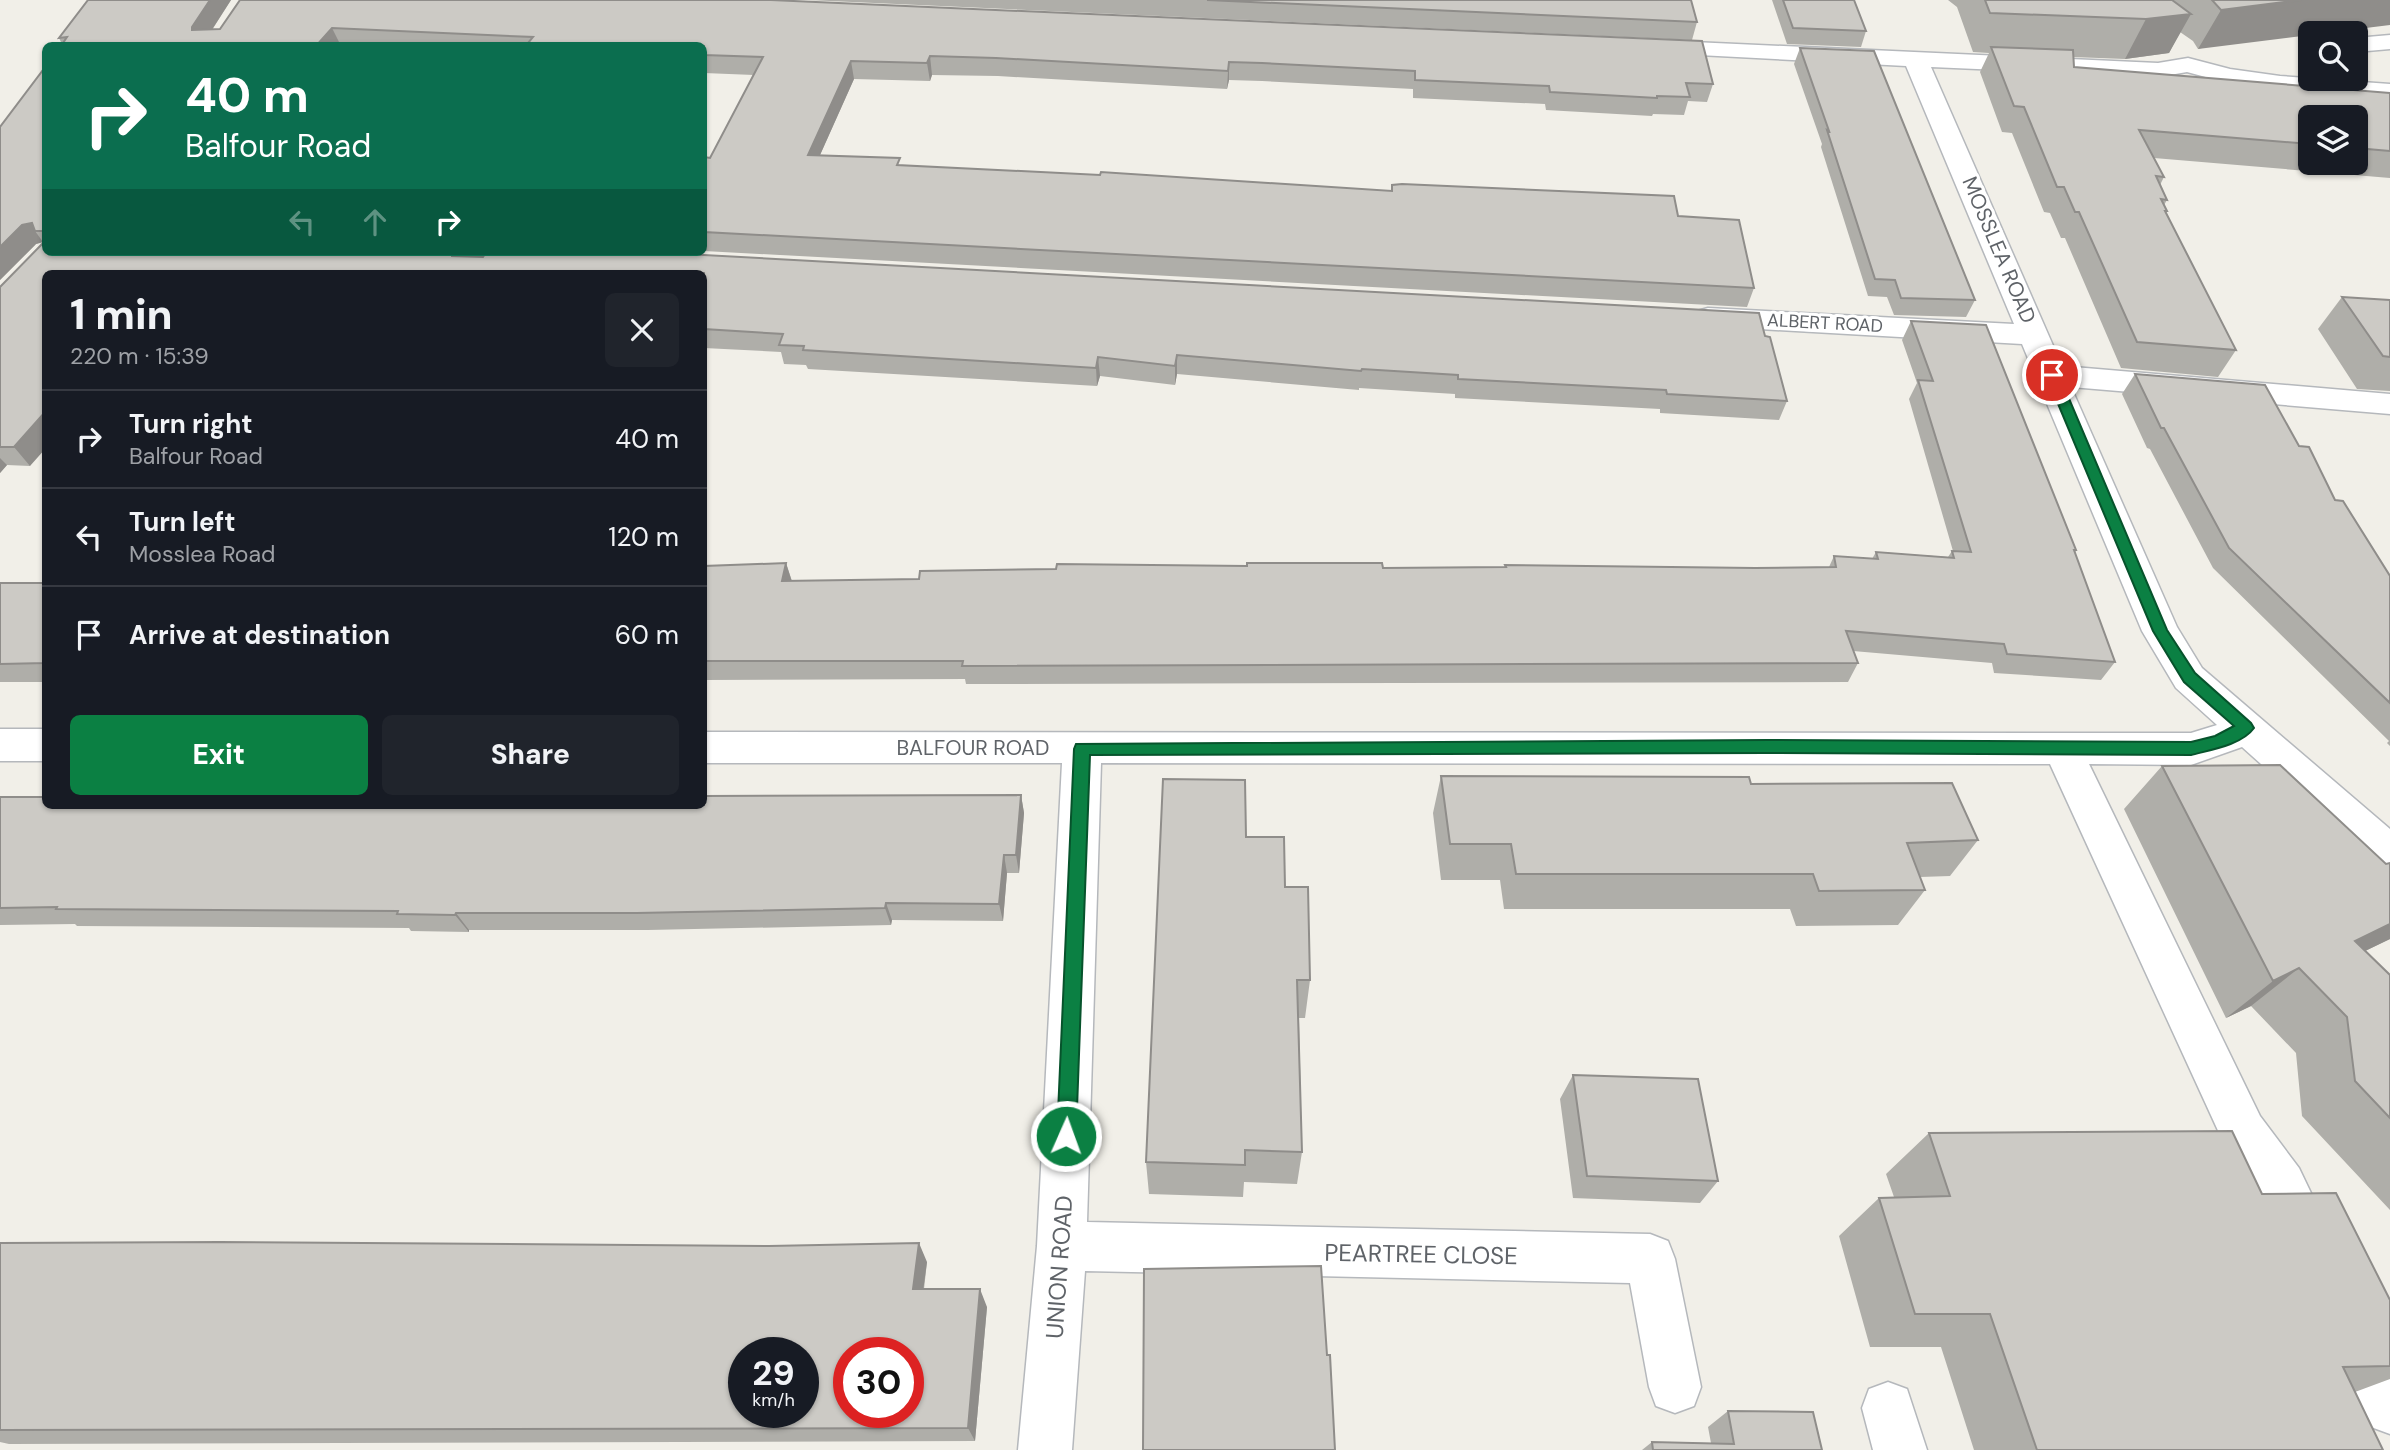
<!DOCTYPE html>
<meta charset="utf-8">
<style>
body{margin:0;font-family:"DM Sans",sans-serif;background:#20242c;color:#f1f3f6;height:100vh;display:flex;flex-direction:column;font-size:26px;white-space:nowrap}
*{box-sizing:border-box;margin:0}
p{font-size:23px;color:#9ea1a6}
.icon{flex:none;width:38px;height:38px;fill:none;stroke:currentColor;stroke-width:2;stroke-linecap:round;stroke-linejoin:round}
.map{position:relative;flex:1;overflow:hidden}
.drawer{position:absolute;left:42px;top:270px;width:665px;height:539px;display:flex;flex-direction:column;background:#171b24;border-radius:10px;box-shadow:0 2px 5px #0004}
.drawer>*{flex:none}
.hud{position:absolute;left:42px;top:42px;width:665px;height:214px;border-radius:10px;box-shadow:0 2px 5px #0004;background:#0b6e4f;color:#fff;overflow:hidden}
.tools{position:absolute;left:2298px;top:21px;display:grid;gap:14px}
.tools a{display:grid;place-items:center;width:70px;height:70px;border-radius:10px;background:#171b24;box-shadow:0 2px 5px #0004;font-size:35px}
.speed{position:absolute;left:728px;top:1337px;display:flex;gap:14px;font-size:35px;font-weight:700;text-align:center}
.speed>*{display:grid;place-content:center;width:91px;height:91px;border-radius:50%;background:#171b24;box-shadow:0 2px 5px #0004;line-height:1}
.speed small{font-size:18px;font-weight:400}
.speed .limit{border:10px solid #d22;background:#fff;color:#111}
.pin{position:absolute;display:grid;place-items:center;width:60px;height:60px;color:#fff;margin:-30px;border:4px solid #fff;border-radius:50%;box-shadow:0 2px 7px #0007}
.me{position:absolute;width:77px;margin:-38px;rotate:2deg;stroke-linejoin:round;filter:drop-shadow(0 0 5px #0008)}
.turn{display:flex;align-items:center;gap:24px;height:147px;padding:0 28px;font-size:32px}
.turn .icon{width:91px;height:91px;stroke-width:2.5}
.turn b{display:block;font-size:49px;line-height:60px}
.lanes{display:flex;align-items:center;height:66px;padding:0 28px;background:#0003;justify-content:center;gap:35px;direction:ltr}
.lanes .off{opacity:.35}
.round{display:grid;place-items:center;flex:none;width:74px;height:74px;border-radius:10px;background:#20242c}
.summary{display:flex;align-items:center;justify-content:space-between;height:119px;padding:0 28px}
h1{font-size:42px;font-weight:800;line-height:52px}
.primary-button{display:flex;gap:14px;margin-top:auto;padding:14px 28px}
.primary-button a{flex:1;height:80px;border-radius:10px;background:#0b8043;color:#fff;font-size:28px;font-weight:800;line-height:80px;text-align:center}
.primary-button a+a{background:#20242c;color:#f1f3f6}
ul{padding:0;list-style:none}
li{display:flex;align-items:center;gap:21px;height:98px;padding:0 28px;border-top:2px solid #363941}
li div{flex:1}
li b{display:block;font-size:26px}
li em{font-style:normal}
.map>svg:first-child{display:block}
</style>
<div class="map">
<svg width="2390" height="1450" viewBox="0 0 2390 1450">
<rect width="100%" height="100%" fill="#f1efe8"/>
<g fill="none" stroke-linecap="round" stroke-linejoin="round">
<!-- minor casing -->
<g stroke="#b5b8bc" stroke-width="3">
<path id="minor" d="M2390,35V49L2356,52V38Z
M1650,40L2158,63L2188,58L2230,69L2280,76L2390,84V100L2280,90L2228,83L2187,72L2158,77L1931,67L2062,366L2390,394V414L2071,387L2177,627L2202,668L2390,829V871L2375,866L2242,747L2191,765L2089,764L2260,1116L2299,1168L2333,1239L2325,1256L2308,1264L2291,1256L2265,1202L2226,1148L2050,764L1101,763L1087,1222L1650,1234L1668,1241L1675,1259L1701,1387L1694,1406L1675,1413L1656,1406L1649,1387L1630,1283L1085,1271L1072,1450H1018L1037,1246L1062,763H704V732L2191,733L2217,725L2176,688L2142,631L2022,344L1708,326L1697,323L1693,317L1697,311L1708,308L2014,324L1906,66L1641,52L1638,47L1641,42Z
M0,729H46V761H0Z
M2356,1312L2374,1320L2390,1352V1434L2371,1427L2330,1338L2338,1320Z
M1888,1382L1907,1389L1927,1450H1873L1862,1408L1869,1389Z"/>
</g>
<!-- minor -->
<use href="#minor" fill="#fff" fill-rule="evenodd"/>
</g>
<!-- wall -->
<path fill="#afaea9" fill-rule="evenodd" d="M88,0H231L212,30L220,29L240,0L1713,84L1707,102L1688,101L1684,115L1653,114L1652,116L1546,110L1545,104L1413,98V89L1262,81L1229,80L1227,89L998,76L932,75L930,81L854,79L820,155L901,165L1678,216L1754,288L1747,307L704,251V157L710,158L754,75L704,73V46H61L62,44L59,38Z
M808,0H1691L1697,22L1692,40Z
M1772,0H1854L1866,31L1861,47L1787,44Z
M1948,0H2390L2198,49L2193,41L2180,32L2169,53L2125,59L2073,57L2074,67L2390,93V178L2154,158L2164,177L2160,185L2167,200L2164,205L2167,211L2166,213L2236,350L2218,377L2121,368L2065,238H2061L2050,213L2044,212L2012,133L2002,132L1980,72L1989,53L1973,52L1957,7ZM2310,117H2356V163H2310Z
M1800,48L1975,300L1966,317L1894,315L1887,297L1868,296L1821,147L1822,144L1794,64Z
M46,66V252H475L472,256L1765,336L1787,401L1779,420L1660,413V409L1455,398V394L1359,388V390L1177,374L1175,385L1100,376L1097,386L808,369L806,365L784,364L781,352L704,348V273H46L30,466L7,465L0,473V287L43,242L36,244L0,280V127Z
M2342,297L2390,300V391L2357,389L2318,329Z
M1911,321L2076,550L2075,553L2115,662L2101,680L1994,673L1992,663L1853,651L1858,663L1848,682L966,684L965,679L704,680V566L786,563L792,581L919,579L1383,568L1505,567V565L1755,568L1829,567L1834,556L1872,559L1876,552L1948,557L1952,551H1953L1909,399L1917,383L1902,340Z
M2135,374L2299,446L2335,500L2390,576V746L2387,743L2389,741L2213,568L2150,449L2147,448L2122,394Z
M0,583H46V682H0Z
M2162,766L2386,864L2390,863V939L2365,951L2390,975V1210L2302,1116L2296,1053L2251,1006L2226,1018L2124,809Z
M1441,776L1751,784L1978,840L1950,876L1920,877L1925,890L1898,925L1796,926L1790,909H1504L1500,880H1441L1433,813Z
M1021,795L1024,813L1019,873H1007L1003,921L892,920L891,925L648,930H469V932L411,931L409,928L77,926L75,924L0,925V797Z
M1246,837L1285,887L1310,980L1305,1018H1299L1302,1152L1297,1184L1244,1182L1243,1197L1149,1194L1146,1162Z
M1573,1075L1718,1181L1700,1203L1573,1198L1560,1099Z
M1929,1133L2262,1194L2390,1300V1379L2355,1392L2383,1450H1974L1941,1347H1870L1839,1236L1879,1198L1894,1197L1886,1174Z
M0,1243L927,1262L924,1289L987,1307L975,1441L9,1444L0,1442Z
M1728,1411L1822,1450H1642L1652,1442L1711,1443L1708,1427Z"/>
<!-- shaded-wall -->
<path fill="#8f8d8a" d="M210,0H231L202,45L192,30V27Z
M2301,0H2390V25L2325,33H2310V35L2198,49L2221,10Z
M2191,14L2169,53L2125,59L2146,19Z
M332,28L341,46H316Z
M930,56L932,75L930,81L927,63Z
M851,61L854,79L812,173L808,155Z
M1229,62V80L1227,89L1228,71Z
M32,223L35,231L43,242L36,244L0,280V247L22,225Z
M452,252H475L461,272L452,256Z
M1177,355V374L1175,385V366Z
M1098,357L1100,376L1097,386L1096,368Z
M46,411V448L30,466L14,447Z
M0,458L7,465L0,473Z
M786,563L792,582L782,581Z
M1021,795L1024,813L1019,873L1016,855Z
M1004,855L1007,873L1003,921L999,904Z
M886,903L892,920L891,925L885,908Z
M456,913L469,930V932L455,915Z
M2390,924V939L2309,978L2355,941Z
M2299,968L2251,1006L2226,1018L2273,981Z
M919,1243L927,1262L921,1306L913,1289Z
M980,1289L987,1307L975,1441L968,1428Z"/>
<!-- building -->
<path fill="#cccac5" stroke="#8f8d8a" stroke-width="2" fill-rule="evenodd" d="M88,0H210L192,27V30L220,29L240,0H771L1702,41L1713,84L1686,83L1690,97L1657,96V98L1550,92L1549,86L1415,80V71L1262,63L1229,62L1228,71L996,58L930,56L927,63L851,61L808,155L900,158L897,165L1100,175L1101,172L1392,191V185L1402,184L1674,196L1678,216L1739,220L1754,288L704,232V157L710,158L763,57L704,55V46H599L528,43L533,37L332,28L316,46H61L67,37L59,38Z
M1207,0H1691L1697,22Z
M1783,0H1854L1866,31L1793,28Z
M1985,0H2172L2191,14L2146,19L1990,13Z
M2212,0H2301L2221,10Z
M1991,47L2073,50L2074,67L2390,93V151L2356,148V117H2310V144L2139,130L2164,177L2156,176L2167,200L2161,199L2167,211H2165L2236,350L2137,342L2079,212H2075L2064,187H2057L2024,107L2014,106Z
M1800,48L1874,51L1975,300L1901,298L1895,280L1875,279L1827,130L1829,131Z
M46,66V231H35L32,223L22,225L0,247V127Z
M46,240V252H452V256L483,257L486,252H649L1759,313L1765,336L1770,337L1787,401L1667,394L1666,390L1458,379V375L1362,369L1361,371L1177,355L1175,366L1098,357L1096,368L803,350L804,346L779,345L783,334L704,329V273H46V411L14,447H0V287Z
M2342,297L2390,300V357L2383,356Z
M1911,321L1986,325L2076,550H2074L2115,662L2007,654L2004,644L1846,631L1858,663L962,666L963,661H704V566L786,563L782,581L919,579L920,571L1056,569L1057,564L1247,566V563H1382L1383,568L1506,567L1505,565L1755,568L1836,567L1834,556L1878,559L1876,552L1954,558L1952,551L1971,552L1918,380L1933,381Z
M2135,374L2265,385L2299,446L2309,447L2335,500L2343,501L2390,576V703L2229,548L2164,428H2161Z
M0,583H46V663L0,664Z
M2280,765L2386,864L2390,863V924L2355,941L2390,975V1118L2355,1081L2347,1017L2299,968L2273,981L2162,766Z
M1441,776L1749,777L1751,784L1952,783L1978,840L1907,843L1925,890L1819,891L1813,874H1516L1511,844H1450Z
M1163,779L1245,780L1246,837H1284L1285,887H1308L1310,980H1297L1302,1152L1245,1150V1165L1146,1162Z
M1021,795L1016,855H1004L999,904L886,903L885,908L637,913H456L455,915L397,914L398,911L56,909L57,907L0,908V797H46V805H704V796Z
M1573,1075L1698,1079L1718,1181L1587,1176Z
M2232,1131L2262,1194L2336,1193L2390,1300V1366L2343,1367L2383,1450H2037L1990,1314H1915L1879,1198L1950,1196L1929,1133Z
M220,1242L769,1246L919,1243L913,1289H980L968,1428L0,1430V1243ZM744,1353H803V1412H744ZM849,1353H908V1412H849Z
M1321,1266L1327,1355H1330L1335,1450H1143L1144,1269Z
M1728,1411L1813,1412L1822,1450H1653L1652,1442L1734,1444Z"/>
<!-- route -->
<path fill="#0b8043" stroke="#07532c" stroke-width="2" d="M2052,371L2059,375L2167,630L2195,673L2251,723L2254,728C2242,745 2210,750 2191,755L1766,753L1090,755L1076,1136L1073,1143L1066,1146L1060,1143L1057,1136L1074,749L1076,744L1766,740L2191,742L2215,736L2234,726L2184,682L2153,631L2046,375Z"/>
<g text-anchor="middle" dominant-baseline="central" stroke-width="6" stroke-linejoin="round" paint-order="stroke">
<!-- far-street labels -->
<g font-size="18" fill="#5f6368" stroke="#fff">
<text transform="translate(1825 323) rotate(3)">ALBERT ROAD</text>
</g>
<!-- street labels -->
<g font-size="21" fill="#5f6368" stroke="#fff">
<text transform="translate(1999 250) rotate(67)">MOSSLEA ROAD</text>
<text x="973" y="748">BALFOUR ROAD</text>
</g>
<!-- near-street labels -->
<g font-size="24" fill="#5f6368" stroke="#fff">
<text transform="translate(1421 1254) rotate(1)">PEARTREE CLOSE</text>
<text transform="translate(1059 1267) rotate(-86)">UNION ROAD</text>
</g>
</g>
</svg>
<div class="tools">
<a><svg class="icon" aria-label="search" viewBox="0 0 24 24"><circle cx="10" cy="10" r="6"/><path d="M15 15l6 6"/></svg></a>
<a><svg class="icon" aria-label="layers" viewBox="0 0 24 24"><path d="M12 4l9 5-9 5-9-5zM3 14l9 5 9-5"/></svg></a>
</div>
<div class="speed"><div>29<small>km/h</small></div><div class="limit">30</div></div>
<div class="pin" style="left:2052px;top:375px;background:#d93025"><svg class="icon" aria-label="arrive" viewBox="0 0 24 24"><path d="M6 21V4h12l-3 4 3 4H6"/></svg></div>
<svg class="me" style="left:1066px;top:1136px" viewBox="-20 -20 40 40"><circle r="17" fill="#0b8043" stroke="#fff" stroke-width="3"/><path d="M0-11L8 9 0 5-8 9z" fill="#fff"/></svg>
<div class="hud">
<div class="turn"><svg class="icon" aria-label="right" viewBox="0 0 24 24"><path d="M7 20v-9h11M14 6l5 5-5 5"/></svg><div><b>40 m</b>Balfour Road</div></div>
<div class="lanes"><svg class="icon off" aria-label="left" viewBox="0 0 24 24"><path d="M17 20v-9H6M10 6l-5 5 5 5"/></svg><svg class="icon off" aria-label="ahead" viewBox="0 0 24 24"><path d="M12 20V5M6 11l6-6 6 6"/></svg><svg class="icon" aria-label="right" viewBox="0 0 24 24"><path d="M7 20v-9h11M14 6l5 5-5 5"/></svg></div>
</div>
<section class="drawer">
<div class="summary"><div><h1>1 min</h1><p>220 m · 15:39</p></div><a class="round"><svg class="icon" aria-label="close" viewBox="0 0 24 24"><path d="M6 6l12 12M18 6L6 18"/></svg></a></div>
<ul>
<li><svg class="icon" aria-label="right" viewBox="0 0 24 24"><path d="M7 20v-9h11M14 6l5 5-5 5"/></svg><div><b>Turn right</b><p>Balfour Road</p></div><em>40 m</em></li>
<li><svg class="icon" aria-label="left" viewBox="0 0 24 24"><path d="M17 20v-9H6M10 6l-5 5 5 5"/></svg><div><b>Turn left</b><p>Mosslea Road</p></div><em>120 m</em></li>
<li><svg class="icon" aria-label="arrive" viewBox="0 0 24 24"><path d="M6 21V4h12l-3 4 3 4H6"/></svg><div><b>Arrive at destination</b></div><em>60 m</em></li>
</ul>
<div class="primary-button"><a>Exit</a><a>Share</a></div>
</section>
</div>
